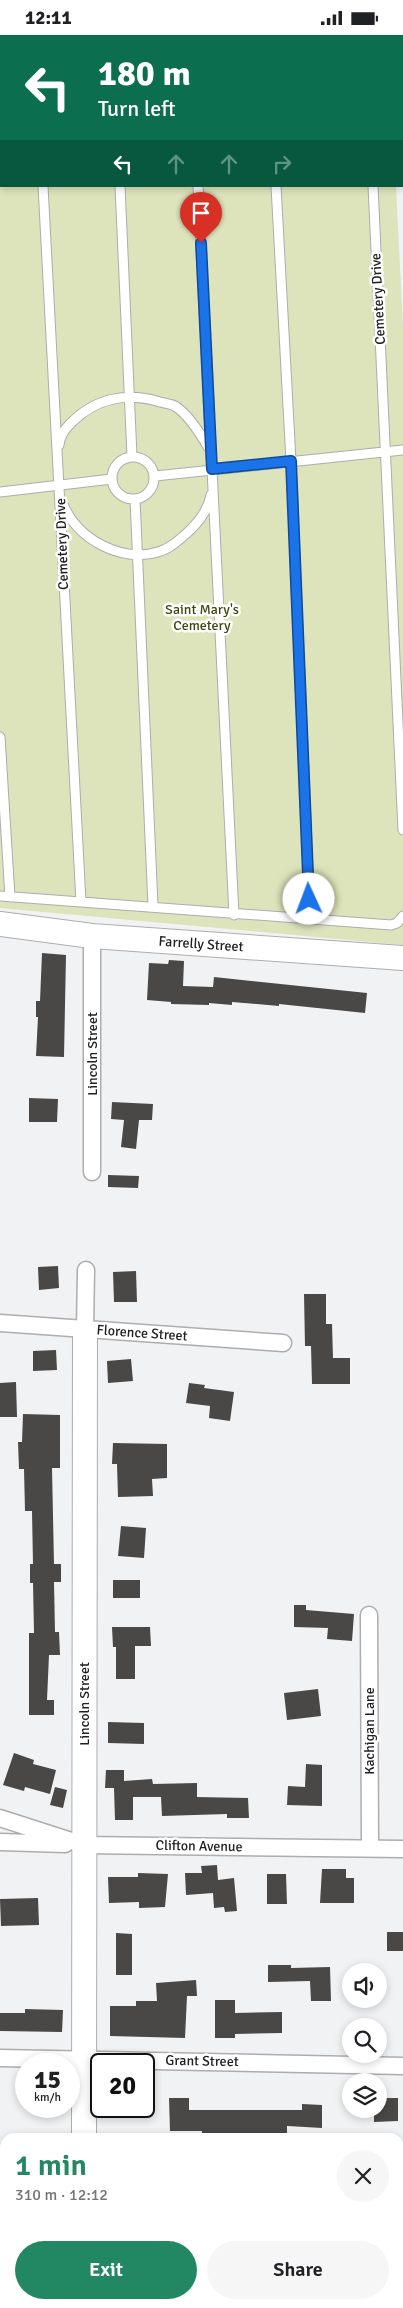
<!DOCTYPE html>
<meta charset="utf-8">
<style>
body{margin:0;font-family:Signika,sans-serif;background:#f6f6f6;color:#202124;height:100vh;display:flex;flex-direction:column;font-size:19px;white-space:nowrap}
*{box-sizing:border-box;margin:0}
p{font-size:16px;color:#757577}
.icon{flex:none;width:28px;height:28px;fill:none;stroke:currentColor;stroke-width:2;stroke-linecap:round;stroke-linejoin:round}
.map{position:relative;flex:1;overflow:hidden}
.sheet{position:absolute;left:0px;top:2098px;width:404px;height:176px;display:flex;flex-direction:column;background:#fff;border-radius:15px 15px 0 0;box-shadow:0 2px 8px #0003}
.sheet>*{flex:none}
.hud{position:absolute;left:0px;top:0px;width:404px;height:152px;box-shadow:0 2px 8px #0003;background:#0b6e4f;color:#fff;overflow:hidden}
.fabs{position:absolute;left:342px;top:1928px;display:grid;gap:10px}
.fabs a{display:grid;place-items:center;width:45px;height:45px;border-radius:50%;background:#fff;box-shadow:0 2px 8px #0003;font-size:25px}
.speed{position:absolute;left:15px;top:2018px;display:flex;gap:10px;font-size:25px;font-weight:700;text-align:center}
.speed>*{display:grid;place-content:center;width:65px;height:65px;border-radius:50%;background:#fff;box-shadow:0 2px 8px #0003;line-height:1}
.speed small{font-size:12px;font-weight:400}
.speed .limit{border:2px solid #111;border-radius:8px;background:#fff;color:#111}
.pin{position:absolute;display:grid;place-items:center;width:42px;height:42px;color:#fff;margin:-51px -21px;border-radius:50% 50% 50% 0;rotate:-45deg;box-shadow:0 0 5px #0007}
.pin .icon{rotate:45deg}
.me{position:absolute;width:55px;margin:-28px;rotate:358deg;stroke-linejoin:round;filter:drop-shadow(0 0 4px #0008)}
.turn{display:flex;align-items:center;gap:18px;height:105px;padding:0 15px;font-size:22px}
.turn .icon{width:65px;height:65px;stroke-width:2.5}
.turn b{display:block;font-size:35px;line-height:42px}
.lanes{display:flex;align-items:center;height:48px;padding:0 15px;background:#0003;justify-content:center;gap:25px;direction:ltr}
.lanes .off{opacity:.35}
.round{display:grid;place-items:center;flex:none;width:52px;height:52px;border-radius:26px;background:#f6f6f6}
.summary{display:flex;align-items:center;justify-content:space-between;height:85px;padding:0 15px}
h1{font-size:30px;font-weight:600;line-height:38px;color:#228863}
.button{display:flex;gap:10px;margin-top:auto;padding:10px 15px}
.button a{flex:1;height:58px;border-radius:30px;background:#228863;color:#fff;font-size:20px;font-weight:600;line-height:58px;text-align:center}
.button a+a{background:#f6f6f6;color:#202124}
.status{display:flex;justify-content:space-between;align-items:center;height:35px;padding:0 25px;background:#fff;direction:ltr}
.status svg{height:14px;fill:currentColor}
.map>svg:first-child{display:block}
</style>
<div class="status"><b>12:11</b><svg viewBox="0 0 49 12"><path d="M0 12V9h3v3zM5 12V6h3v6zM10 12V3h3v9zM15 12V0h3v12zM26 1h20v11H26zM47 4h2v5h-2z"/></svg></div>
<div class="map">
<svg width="403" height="2273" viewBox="0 0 403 2273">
<rect width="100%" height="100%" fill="#f1f2f4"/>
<!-- green -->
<path fill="#dde3bb" d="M0,0L325,1H1V151H396L403,292V910L0,873Z"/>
<!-- building -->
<path fill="#494846" d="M42,918L66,920L64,1022L36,1021L38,982H36V966H40Z
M169,925L184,926L183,951L213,952L214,942L367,958L365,978L279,969V971L232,967V970L209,968V970L171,969V967L147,965L149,928L168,929Z
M29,1063L58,1064L57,1087H29Z
M112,1067L153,1069L152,1085H139L136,1114L121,1112L124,1085L111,1084Z
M108,1140L139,1141L138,1153L108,1152Z
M58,1231L59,1253L39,1255L38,1232Z
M136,1236L137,1267H114L113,1237Z
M304,1259H326V1289H332L333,1323H350V1349H312L311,1311H305Z
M56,1315L57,1335L33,1336V1316Z
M131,1324L133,1346L108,1348L107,1326Z
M16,1347L17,1382H0V1348Z
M189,1348L205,1350L204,1353L234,1357L230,1386L209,1383L210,1371L186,1368Z
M23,1379L60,1380V1433H52L54,1529H61V1547H54L55,1597H59L60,1620H49L47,1665H54V1680H29V1598H34L33,1548H30V1529H33L32,1476H25L24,1434H19L18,1407H22Z
M113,1408L167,1409V1443L152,1444L153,1461L118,1462L117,1429H112Z
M121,1491L146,1493L144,1523L118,1521Z
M113,1545H140V1563H113Z
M294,1570H306V1575L354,1579L352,1606L327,1604L328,1593L294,1592Z
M112,1592H150L151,1611H135V1644H116V1612H113Z
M318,1654L321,1681L287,1685L284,1658Z
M108,1687L144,1688V1709L108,1708Z
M14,1718L34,1725L33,1729L56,1735L50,1759L25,1752L24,1756L3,1750Z
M306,1729L322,1730V1771L287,1770L288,1751L305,1752Z
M106,1735H124V1746L152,1744L153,1749L197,1748V1762L248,1763L249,1783H227V1779L162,1781L161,1762H133V1785H115L114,1753H105Z
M55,1752L67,1755L63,1773L50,1770Z
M217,1830L218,1845L234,1843L237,1876L225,1877L224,1872L214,1873L213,1858L186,1860L185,1838H202L201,1831Z
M322,1834H346V1843H354V1868H320Z
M138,1838L168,1839L165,1872L139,1873V1867L109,1868L108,1842H138Z
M267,1839H286L287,1869H267Z
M38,1863L39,1890L1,1891L0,1864Z
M387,1897H403V1916H387Z
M116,1898L132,1899V1940H116Z
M268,1930H291V1933L330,1932L331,1966H311L310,1946L268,1947Z
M196,1945L197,1961H187L185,2003L110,2001V1971H136V1966H157L156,1948Z
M215,1965H235V1978L282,1977V1998L235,1999V2003H215Z
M25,1974L63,1975L62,1997L0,1996V1978H25Z
M169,2063H189V2075H302V2069L322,2070V2093L287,2091V2102H274V2099L202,2102V2096H170Z
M379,2063H398V2086L374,2087V2074H379Z"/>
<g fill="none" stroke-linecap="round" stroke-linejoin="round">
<!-- lane casing -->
<g stroke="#adadaf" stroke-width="11">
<path id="lane" d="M33,0V1
M102,0L103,1
M0,88H1
M120,151L132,421
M198,151L234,880
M276,151L291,426L310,884
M373,151L403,795
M59,410C60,400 65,394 72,387C96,363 127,357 160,367C164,368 171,369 175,371C189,380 200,398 208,412
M112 443a21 21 0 1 1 42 0a21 21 0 1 1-42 0Z
M155,441L403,415
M0,457L112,444
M135,464L153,871
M63,469C76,504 122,528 158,517C169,514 178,506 187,498C198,488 208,476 211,460
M0,702L10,862
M0,861L81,867L43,151
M81,867L391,890L397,888L403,881"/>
</g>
<!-- street casing -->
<g stroke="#adadaf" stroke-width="19">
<path id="street" d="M92,1137V901
M0,1288L283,1308
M85,1295L86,1235
M369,1580L370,1813
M0,1783L84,1810L403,1814
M0,1807L65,1809
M0,2023L403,2031"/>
</g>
<!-- secondary casing -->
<g stroke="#adadaf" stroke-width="26">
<path id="secondary" d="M0,889L92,901L403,923
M84,2102L85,1295
M82,2273V2269"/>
</g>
<!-- primary casing -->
<g stroke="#adadaf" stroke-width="29">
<path id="primary" d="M402,18L403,27"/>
</g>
<!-- lane -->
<use href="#lane" stroke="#fff" stroke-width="9"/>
<!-- street -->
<use href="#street" stroke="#fff" stroke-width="16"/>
<!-- secondary -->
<use href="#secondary" stroke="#fff" stroke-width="24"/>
<!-- primary -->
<use href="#primary" stroke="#fff" stroke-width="26"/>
</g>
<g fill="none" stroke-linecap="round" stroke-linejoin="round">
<!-- route casing -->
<g stroke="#114b97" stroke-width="12">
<path id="route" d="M201,208L212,434L291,426L309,864"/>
</g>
<!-- route -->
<use href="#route" stroke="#1a73e8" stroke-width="9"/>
</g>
<g text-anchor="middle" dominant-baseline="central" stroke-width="5" stroke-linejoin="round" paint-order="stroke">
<!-- street labels -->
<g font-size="14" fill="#202021" stroke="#fff">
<text transform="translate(378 264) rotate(-93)">Cemetery Drive</text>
<text transform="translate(62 509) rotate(-92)">Cemetery Drive</text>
<text transform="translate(201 909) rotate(4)">Farrelly Street</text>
<text transform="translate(92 1019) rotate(-90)">Lincoln Street</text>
<text transform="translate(142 1298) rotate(4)">Florence Street</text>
<text transform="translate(84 1669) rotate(-90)">Lincoln Street</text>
<text transform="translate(369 1696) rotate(-90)">Kachigan Lane</text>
<text transform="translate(199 1811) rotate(1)">Clifton Avenue</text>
<text transform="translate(202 2026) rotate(1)">Grant Street</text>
</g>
<!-- park labels -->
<g font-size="14" fill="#42470e" stroke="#fff">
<text x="202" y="574">Saint Mary's<tspan x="202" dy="16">Cemetery</tspan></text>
</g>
</g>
</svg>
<div class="fabs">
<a><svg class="icon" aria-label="sound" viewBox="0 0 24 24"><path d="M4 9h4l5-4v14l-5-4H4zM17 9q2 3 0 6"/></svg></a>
<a><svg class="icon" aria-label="search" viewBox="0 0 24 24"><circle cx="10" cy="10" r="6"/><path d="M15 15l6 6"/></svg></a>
<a><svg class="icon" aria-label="layers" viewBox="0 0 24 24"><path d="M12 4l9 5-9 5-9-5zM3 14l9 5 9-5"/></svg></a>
</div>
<div class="speed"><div>15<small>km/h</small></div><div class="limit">20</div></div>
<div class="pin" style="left:201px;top:208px;background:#d93025"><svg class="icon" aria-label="arrive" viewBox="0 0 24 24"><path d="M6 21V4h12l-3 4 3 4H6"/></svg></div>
<svg class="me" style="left:309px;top:864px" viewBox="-20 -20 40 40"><circle r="19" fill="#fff"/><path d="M0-13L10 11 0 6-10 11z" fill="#1a73e8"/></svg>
<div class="hud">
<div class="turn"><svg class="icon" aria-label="left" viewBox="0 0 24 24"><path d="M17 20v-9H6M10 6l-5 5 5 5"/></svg><div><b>180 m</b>Turn left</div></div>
<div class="lanes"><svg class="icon" aria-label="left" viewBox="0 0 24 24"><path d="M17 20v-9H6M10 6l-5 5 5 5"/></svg><svg class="icon off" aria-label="ahead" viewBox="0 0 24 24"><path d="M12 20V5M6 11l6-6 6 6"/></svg><svg class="icon off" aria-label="ahead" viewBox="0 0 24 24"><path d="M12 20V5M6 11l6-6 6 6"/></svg><svg class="icon off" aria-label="right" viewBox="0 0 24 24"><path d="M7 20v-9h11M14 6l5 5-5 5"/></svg></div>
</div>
<section class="sheet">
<div class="summary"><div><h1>1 min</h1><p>310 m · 12:12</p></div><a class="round"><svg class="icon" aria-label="close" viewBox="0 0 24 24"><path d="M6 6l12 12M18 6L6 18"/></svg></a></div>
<div class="button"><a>Exit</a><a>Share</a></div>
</section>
</div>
